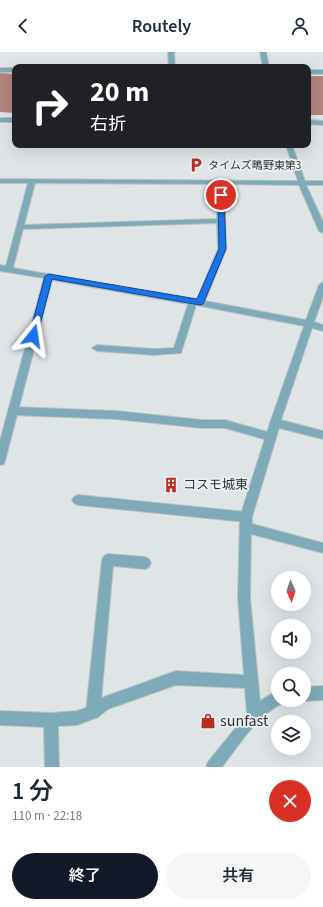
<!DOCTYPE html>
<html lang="ja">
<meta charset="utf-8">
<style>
body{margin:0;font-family:"Source Sans 3","Noto Sans JP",sans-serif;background:#f6f6f7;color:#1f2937;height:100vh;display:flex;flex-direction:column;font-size:15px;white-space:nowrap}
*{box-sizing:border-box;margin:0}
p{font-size:13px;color:#747a83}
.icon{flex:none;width:22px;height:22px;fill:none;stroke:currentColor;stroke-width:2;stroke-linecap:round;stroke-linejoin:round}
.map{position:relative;height:715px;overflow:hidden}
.panel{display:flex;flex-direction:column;background:#fff;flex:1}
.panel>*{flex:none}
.top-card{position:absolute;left:12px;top:12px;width:299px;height:84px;border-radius:8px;box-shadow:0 4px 16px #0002;background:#202124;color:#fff;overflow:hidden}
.needle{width:26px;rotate:177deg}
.tools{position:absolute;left:271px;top:519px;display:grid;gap:8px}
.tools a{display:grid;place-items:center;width:40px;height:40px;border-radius:50%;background:#fff;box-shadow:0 4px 16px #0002;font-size:20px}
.pin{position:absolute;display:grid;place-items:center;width:34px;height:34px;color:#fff;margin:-17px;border:2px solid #fff;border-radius:50%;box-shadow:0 1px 4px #0007}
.me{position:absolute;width:44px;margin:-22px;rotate:15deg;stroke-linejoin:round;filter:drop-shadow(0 0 3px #0008)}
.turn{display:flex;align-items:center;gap:14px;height:84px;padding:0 12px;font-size:18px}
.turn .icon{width:52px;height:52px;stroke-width:2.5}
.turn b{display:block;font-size:28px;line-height:34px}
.round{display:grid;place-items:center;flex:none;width:42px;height:42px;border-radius:21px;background:#f6f6f7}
.overview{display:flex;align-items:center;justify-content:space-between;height:68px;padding:0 12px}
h1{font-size:24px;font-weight:600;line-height:30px}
.primary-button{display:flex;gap:8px;margin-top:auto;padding:8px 12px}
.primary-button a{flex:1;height:46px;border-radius:24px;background:#111827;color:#fff;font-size:16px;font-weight:600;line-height:46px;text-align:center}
.primary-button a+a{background:#f6f6f7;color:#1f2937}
header{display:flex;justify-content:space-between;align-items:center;height:52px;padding:0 12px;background:#fff;font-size:18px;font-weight:600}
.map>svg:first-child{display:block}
</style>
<header><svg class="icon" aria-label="back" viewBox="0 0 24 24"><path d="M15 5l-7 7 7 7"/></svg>Routely<svg class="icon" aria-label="person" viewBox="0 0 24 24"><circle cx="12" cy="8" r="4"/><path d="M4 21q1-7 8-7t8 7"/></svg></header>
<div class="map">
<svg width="323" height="715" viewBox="0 0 323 715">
<rect width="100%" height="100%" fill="#dfe4e6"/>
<!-- water -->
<path fill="#b3857e" d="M0,21L15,22V61L0,60Z
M308,24H323V63H308Z"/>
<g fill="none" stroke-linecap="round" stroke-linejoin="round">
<!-- lane casing -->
<g stroke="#bcc1c2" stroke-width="2">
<path id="lane" d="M168,0H174L175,15H169Z
M13,355L116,359L202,368H225L271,381L275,382L276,385L275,388L271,389L225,376H202L116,367L13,363L9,362L8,359L9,356Z
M78,443L246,460L250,461L252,465L250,469L246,470L78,453L74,451L72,448L74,445Z
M108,502L145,505L149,507L151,511L149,515L145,517L113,514L100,660L98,665L93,667L88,665L86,660L102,508L104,504Z"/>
</g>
<!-- street casing -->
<g stroke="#bcc1c2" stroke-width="2">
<path id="street" d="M260,0H266L269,15H263Z
M0,16H15V20H0Z
M308,18H323V22H308Z
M0,66H15V70H0Z
M308,68L323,69V73L308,72Z
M286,93H292L305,129H323V133H306L323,170V181L319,179L299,133L224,132L226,197L205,249L306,268L319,233L323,230V245L314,270L323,273V279L312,276L281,368L323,379V387L279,376L252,465V472L323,491V501L251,482L250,546L260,649L266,645L278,639V648H284L283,651C257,663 239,693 222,715H206L208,710L247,662L245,636L176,633L108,657L98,665L77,673L58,674L59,715H45L44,675L0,673V659L51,661L77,659L89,655L104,645L176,619L244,623L238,546L240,465L270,371L304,274L196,253L181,301L154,303L97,299L92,296L97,293L154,297L174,296L188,252L52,228L5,409L4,412L0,413V389L44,226L0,219V213L6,214L28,131H0V127L298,129ZM35,131L217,132V167L24,173ZM217,171L218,197L197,248L13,216L23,177Z
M323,634V648L304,649L302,648H304V635Z"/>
</g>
<!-- lane -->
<use href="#lane" fill="#7dabb8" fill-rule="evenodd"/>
<!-- street -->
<use href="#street" fill="#7dabb8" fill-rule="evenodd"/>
</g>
<!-- route -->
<path fill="#1a73e8" stroke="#114b97" d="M221,141L224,143L226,197L203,252L200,253L52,227L37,284L33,287L30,286L29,284L45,224L49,222L197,247L219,197L218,143Z"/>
<!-- icons -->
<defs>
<g id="parking-bare" transform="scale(1.2)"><path d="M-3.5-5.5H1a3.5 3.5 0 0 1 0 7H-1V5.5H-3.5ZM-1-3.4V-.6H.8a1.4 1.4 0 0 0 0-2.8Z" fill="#ba2c22" stroke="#ecf1f3" stroke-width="2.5" paint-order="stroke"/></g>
<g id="building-bare" transform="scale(1.2)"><path d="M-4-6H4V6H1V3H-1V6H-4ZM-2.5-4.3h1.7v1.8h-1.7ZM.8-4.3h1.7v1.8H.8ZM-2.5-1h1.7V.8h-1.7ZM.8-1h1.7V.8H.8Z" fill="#ba2c22" stroke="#ecf1f3" stroke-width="2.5" paint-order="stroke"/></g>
<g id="shop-bare" transform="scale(1.2)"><path d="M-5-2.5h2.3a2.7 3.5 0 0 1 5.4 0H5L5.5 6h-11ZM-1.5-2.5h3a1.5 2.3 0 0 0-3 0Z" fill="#ba2c22" stroke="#ecf1f3" stroke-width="2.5" paint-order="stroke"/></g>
</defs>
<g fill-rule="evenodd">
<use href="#parking-bare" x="196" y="113"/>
<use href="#building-bare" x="171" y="433"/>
<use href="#shop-bare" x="208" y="669"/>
</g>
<g text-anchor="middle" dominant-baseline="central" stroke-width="3.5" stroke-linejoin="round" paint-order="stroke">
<!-- far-poi labels -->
<g font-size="11" fill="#313334" stroke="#ecf1f3" text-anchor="start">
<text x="208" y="113">タイムズ鴫野東第3</text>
</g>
<!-- poi labels -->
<g font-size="13" fill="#313334" stroke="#ecf1f3" text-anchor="start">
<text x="183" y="433">コスモ城東</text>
</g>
<!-- near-poi labels -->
<g font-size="16" fill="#313334" stroke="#ecf1f3" text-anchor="start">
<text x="220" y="669">sunfast</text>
</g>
</g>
</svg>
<div class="tools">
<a><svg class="needle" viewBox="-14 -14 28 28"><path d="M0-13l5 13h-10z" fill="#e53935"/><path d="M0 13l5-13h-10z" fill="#747a83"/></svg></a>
<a><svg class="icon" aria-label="sound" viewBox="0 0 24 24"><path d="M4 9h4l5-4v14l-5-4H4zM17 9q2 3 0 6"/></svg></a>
<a><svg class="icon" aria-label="search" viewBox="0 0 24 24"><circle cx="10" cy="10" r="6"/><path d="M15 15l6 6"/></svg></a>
<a><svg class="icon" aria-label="layers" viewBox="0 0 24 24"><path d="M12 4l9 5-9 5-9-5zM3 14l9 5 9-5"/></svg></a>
</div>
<div class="pin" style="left:221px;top:143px;background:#d93025"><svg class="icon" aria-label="arrive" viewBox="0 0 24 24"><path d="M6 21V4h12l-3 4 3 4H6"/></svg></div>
<svg class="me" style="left:33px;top:284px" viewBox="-20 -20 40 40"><path d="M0-17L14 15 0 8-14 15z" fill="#1a73e8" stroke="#fff" stroke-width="4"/></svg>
<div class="top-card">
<div class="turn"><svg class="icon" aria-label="right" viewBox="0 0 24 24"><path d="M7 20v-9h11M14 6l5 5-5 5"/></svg><div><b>20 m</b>右折</div></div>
</div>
</div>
<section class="panel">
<div class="overview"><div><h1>1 分</h1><p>110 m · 22:18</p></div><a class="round" style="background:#d93025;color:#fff"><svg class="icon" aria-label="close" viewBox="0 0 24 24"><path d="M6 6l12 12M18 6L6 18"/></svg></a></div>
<div class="primary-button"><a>終了</a><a>共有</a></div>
</section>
